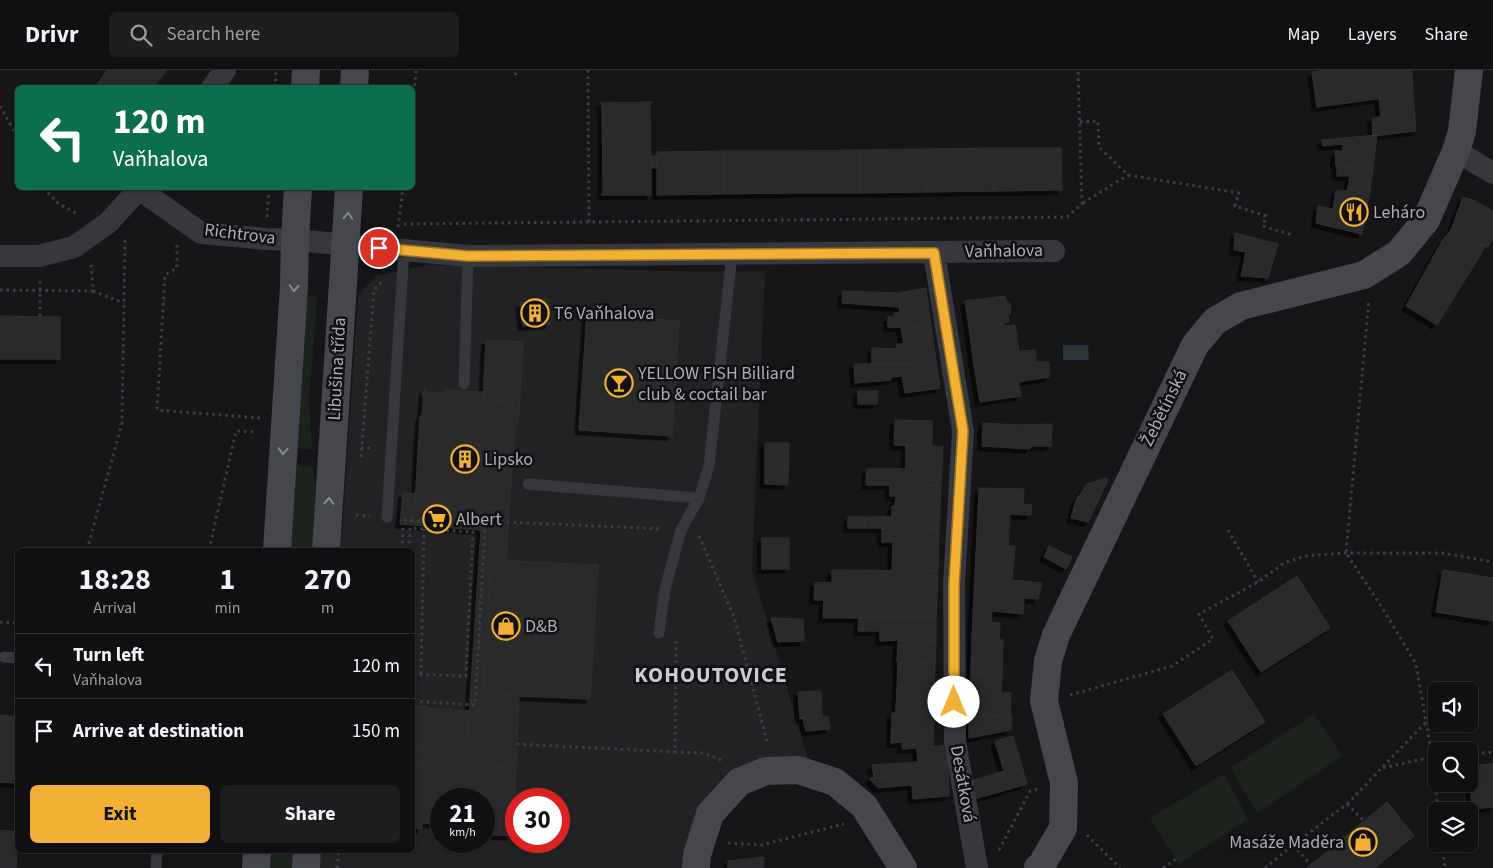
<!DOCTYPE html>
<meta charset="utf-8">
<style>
body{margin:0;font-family:"Source Sans 3",sans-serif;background:#1e1e20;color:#f1f3f6;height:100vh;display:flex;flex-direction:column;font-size:19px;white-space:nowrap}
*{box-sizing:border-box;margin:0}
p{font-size:16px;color:#9c9d9f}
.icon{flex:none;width:28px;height:28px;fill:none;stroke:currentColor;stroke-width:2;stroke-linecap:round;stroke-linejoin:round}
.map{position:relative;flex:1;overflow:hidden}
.side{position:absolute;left:15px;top:478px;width:400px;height:305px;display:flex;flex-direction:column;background:#101012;border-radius:8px;box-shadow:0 1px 4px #0004,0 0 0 1px #303032}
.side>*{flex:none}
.hud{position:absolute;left:15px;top:15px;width:400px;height:105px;border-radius:8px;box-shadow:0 1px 4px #0004,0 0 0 1px #303032;background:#0b6e4f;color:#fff;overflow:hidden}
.buttons{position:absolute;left:1428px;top:612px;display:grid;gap:10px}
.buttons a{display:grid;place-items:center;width:50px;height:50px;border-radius:8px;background:#101012;box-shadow:0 1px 4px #0004,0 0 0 1px #303032;font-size:25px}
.speed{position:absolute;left:430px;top:718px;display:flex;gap:10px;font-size:25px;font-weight:700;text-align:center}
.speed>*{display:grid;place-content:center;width:65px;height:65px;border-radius:50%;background:#101012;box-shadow:0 1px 4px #0004,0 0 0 1px #303032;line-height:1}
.speed small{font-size:12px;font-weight:400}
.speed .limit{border:8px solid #d22;background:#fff;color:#111}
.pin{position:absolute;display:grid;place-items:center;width:42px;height:42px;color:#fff;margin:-21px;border:2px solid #fff;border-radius:50%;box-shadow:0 1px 5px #0007}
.me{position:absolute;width:55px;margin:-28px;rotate:0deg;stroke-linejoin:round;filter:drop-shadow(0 0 4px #0008)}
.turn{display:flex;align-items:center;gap:18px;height:105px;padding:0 15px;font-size:22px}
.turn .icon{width:65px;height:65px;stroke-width:2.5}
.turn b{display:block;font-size:35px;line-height:42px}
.eta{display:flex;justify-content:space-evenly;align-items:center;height:85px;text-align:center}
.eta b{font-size:30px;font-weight:700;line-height:35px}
.primary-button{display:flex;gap:10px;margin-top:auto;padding:10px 15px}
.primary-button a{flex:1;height:58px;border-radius:8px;background:#f2b134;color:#111;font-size:20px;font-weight:700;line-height:58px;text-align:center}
.primary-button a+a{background:#1e1e20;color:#f1f3f6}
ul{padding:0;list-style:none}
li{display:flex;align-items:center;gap:15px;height:65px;padding:0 15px;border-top:1px solid #303032}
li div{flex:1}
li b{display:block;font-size:19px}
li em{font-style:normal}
header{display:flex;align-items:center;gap:30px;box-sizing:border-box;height:70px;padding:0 25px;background:#101012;border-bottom:1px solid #303032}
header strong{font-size:24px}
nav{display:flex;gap:28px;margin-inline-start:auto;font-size:18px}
.search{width:350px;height:45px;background:#1e1e20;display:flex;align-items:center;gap:12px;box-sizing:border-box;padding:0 18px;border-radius:8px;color:#9c9d9f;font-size:19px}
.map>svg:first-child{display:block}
</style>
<header>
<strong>Drivr</strong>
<div class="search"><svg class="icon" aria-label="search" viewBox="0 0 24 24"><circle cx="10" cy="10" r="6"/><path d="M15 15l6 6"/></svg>Search here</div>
<nav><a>Map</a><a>Layers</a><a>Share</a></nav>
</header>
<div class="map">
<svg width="1493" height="798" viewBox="0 0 1493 798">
<defs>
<filter id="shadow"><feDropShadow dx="-4.5" dy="4.5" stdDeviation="0" flood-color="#0009"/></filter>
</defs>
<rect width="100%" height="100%" fill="#161618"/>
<!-- built -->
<path fill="#222225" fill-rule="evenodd" d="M428,195L709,202L765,201L752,500L808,688H774L692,759L682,798H320L321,780H412V480H341L358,225L376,206ZM441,729H484V771H441ZM516,729H559V771H516Z"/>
<!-- green -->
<path fill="#1c231d" d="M312,226L316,227L317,231L309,331L312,379L297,378L306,231L308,227Z
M296,396L314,397L315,420L312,480H290Z
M1314,644L1342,686L1257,743L1231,698Z
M1224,704L1248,749L1179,794L1150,748Z
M270,780H293L292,798H269Z"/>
<!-- water -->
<path fill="#2c353c" d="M1063,275H1088L1089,290H1063Z"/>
<!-- building -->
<path fill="#29292c" stroke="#303034" filter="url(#shadow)" d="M107,0H167L155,15L150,14L147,18H94Z
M1325,0H1412L1413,24L1317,37L1312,2Z
M1413,24L1416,61L1373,66L1372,49L1381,46L1379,29Z
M652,32L650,33L651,124L652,125H601V124H603L602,34L600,33Z
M1377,65L1373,99L1336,96L1335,81H1343V74L1323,76L1322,70Z
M993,78H1061L1062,120L994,121Z
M993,78L994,121L927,122L926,79Z
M926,79L927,122L859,123V80Z
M859,80V123H792V81Z
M725,81V124L657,125V82Z
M725,81H792V123L725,124Z
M651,86H657V98H651Z
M1337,96L1373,99L1370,120L1348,117L1350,106H1337Z
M1348,117L1370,120L1362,164L1316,153L1318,136L1333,139L1336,121H1347Z
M1463,127L1475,131L1493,141V168L1488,177L1451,160Z
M1451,160L1486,176L1437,255L1406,236L1442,171Z
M1235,163L1278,174L1268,208L1241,206L1246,182L1234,180Z
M926,218L931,255L910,258L888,257V247H895L894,243L900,242L899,237L842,233L843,221L897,223Z
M1005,226L1006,231L1010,234L1011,242L1008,246L1009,252L969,258L965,231Z
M547,229H548L550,254L523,256L520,232L522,233Z
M587,244L679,251L672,366L579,360Z
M0,246L60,247V289H0Z
M1004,253V256L1015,255L1019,281L1035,280L1036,292L974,296L969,258Z
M931,255L936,291L911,294H872V278L897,279V274H904L901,258Z
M486,270L523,272L520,324H513L512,332L483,330Z
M936,291L940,318L905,323L902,306L891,307V310L855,313L854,294H911Z
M1036,292H1049V307L1018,312L1021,326L980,332L974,296Z
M425,318V322L446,323V320L483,322V330L512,332L513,324H520L518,354H515L509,439L462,436V439L415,435L420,346H422L424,319Z
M858,321H878L877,334H858Z
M895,350L932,351V376L936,377L894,375Z
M983,353L1017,355L1052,354L1051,376H1031L1030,379L982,376Z
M765,373H789L788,415L765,414Z
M906,376L943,377L941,415H866L867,399H906Z
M1106,408L1108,410L1088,452L1071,448L1076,430L1087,414Z
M890,414L941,415L940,437L895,436L896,426H890Z
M979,418L1024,419L1023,434L1032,435L1031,445L978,443Z
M403,423L416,424L415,435L462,439V436L509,439L506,490H491L488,543H490L489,569H487L483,623L519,626L516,698L412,692V675L467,678L481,460L400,454Z
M892,436L940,437L939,459L865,458V447H892Z
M978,443L1010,444L1008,476H1015L1014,487L976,484Z
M848,447H865V458H848Z
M882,458L939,459L938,501L892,500L893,472H882Z
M762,468H789V499H762Z
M1049,476L1072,487L1066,499L1044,487Z
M976,484L1014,487L1012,510L1042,513L1038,529L974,524Z
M491,490L598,495L590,629L519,626L483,623L487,569H489L490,543H488Z
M832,500L938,501L936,548H823L824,530H814L815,512L832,513Z
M1443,500L1493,508V551L1436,542Z
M1297,506L1330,558L1261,602L1228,551Z
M974,524L1024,528L1023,544L992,541L991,552L1000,553L999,569L972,567Z
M771,548L803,549L804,571L778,572Z
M859,548H936V571L898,570L880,571V561H858Z
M972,567L1003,570L1002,604L971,603Z
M898,570L936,571L935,593L897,592Z
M898,593H935L934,618L897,617Z
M1232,600L1265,652L1196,696L1163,644Z
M971,603L1002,604L1001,623H1011L1010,644L1011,646L969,645Z
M897,617L934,618V641L896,640Z
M821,621L822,646L800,648L798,622Z
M412,636H426V638L470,641L467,678L412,675Z
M896,640L934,641L933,677L902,679V672L891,673L892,643H896Z
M0,645L18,647V713L0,712Z
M969,645L1012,647L1011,660L969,668Z
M828,646L830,659L806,661L803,649L800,648Z
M1013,666L1027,714L971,730L970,711L1004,701L995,671Z
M947,675L948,700L874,708L872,695L918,692L917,679Z
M412,692L516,698L512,766L484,764V729H441V754L422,753V759L412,758Z
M1493,694V737L1472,739L1469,696Z
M948,700L949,726L913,729L912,715L878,718L869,708Z
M1387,732L1414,766L1375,798H1307Z
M0,760L18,762L16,798H0Z
M764,787L763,798H728V791Z"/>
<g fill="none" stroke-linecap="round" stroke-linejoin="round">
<!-- path -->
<path stroke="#3d3f44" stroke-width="3" stroke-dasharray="2.5 4" stroke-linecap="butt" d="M588,0L589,152
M515,5L518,0
M275,18L276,0
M0,36L18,68
M412,42L416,0
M1080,52L1098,51L1099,77L1128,105L1239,123L1235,136L1266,146L1263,156L1292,165
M43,118L58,133L79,145
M1083,133L1128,105
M267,147L269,118
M404,154L1067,147L1082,134L1078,0
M398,157L403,118
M177,175V198L165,205L157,340L260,348
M0,220L93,221L91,193
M93,221L124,233
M40,246V209
M361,378H373
M361,387L374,220L383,210
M356,445L370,446
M404,450L485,457L475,635L412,631
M507,452L662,459
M1228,460L1258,512
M699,466L734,547L768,675
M87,480L122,353L125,170
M209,480L236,361L256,362
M402,480L403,456
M409,480L410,458L473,462L466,606L412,604
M0,552L18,553
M676,571L675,682L704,683L723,691
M421,604L424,459
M1070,625L1172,596L1213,569L1199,544L1258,512L1284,493L1305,486L1346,483H1443L1493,492
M1426,652L1432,686L1438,741
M517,674L675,682
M1469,684L1493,682
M1383,698L1436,686
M1347,734L1363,750
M1087,765L1120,798
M728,773L762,775L844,754
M1442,774L1445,798
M1293,775L1309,793
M999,780L1030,721L1037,719
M337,798L339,780
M1163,798L1176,789
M1265,798L1293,775L1347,734L1426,652L1416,594L1383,539L1346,483L1369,229"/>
<!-- lane -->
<path stroke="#37383d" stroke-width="11" d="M464,314L468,186
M528,414L699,428
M387,447L404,180
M659,563L665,519L681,460L699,428L709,396L732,184
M4,587L18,588
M156,798L157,780"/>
<!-- street -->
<path stroke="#37383d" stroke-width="22" d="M212,18L225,0
M1456,81L1493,103
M139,119L201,163L266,169L295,170L468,186L1054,181
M934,183L963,361L954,515L955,671L977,798
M0,186H39L74,177L108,153L140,118"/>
<!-- secondary -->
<path stroke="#45474d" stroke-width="28" d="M305,18L306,0
M354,18L355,0
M277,480L294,216L295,170L298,118
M326,480L349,118
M256,798L257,780
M306,798L307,780
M696,798L697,785L710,744L739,712L766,701L798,700L835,712L864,736L903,798
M1038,798L1042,794L1063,758L1064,713L1044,631L1048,591L1056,565L1195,275L1215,251L1241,236L1364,205L1399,183L1426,150L1456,81L1462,61L1469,0"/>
</g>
<!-- one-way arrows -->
<defs><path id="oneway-chevron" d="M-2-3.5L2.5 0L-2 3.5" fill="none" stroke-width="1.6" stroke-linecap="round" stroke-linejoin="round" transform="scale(1.25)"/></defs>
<g stroke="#858993">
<use href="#oneway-chevron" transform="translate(348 146) rotate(-87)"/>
<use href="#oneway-chevron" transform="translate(294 218) rotate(93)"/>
<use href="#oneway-chevron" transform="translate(283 381) rotate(94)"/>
<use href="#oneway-chevron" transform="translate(329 431) rotate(-87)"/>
</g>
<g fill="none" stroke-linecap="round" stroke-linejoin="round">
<!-- route casing -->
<g stroke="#9d7322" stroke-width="12">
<path id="route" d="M379,178L468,186L934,183L963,361L954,515V632"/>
</g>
<!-- route -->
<use href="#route" stroke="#f2b134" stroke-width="9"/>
</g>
<!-- icons -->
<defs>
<g id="restaurant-ring" transform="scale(1.4375)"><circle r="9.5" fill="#111113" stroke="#f2b134" stroke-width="1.5"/><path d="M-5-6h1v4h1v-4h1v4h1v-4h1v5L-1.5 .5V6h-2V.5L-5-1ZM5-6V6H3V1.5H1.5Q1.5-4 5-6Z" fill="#f2b134"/></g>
<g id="building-ring" transform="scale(1.4375)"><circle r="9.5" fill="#111113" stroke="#f2b134" stroke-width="1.5"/><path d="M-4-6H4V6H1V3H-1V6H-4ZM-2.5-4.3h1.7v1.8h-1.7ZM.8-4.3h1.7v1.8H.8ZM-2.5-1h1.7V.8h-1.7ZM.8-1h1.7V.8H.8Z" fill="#f2b134"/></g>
<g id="bar-ring" transform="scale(1.4375)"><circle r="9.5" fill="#111113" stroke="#f2b134" stroke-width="1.5"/><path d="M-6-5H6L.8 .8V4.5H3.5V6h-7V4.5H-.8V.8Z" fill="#f2b134"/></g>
<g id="supermarket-ring" transform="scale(1.4375)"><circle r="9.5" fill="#111113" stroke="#f2b134" stroke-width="1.5"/><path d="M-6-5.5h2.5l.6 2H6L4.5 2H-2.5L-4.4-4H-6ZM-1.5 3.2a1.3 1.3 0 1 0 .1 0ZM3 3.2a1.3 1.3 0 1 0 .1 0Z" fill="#f2b134"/></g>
<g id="shop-ring" transform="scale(1.4375)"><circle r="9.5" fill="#111113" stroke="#f2b134" stroke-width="1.5"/><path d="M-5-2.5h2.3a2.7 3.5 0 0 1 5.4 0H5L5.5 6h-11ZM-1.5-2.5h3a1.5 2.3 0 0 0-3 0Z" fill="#f2b134"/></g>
</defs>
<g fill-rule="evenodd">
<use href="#restaurant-ring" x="1354" y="142"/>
<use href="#building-ring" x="535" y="243"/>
<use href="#bar-ring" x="619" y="313"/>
<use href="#building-ring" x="465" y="389"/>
<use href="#supermarket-ring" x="437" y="449"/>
<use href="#shop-ring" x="506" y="556"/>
<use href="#shop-ring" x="1363" y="772"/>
</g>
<g text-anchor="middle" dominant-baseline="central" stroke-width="5" stroke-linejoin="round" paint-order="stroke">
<!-- poi labels -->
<g font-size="18" fill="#a8adb8" stroke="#111113" text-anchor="start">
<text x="1373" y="142">Leháro</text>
<text x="554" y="243">T6 Vaňhalova</text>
<text x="638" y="303">YELLOW FISH Billiard<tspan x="638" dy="21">club &amp; coctail bar</tspan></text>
<text x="484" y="389">Lipsko</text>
<text x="456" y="449">Albert</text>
<text x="525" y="556">D&amp;B</text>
<text x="1344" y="772" text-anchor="end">Masáže Maděra</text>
</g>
<!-- street labels -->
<g font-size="18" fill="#a8adb8" stroke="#111113">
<text transform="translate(240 164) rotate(7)">Richtrova</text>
<text transform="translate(1004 181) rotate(-1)">Vaňhalova</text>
<text transform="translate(337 299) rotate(-87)">Libušina třída</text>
<text transform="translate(1164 338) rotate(-64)">Žebětínská</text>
<text transform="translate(963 714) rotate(80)">Desátková</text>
</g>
<!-- district labels -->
<g font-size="22" font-weight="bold" letter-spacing="1" fill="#c9ccd4" stroke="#111113">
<text x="711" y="605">KOHOUTOVICE</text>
</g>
</g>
</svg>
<div class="buttons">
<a><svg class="icon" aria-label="sound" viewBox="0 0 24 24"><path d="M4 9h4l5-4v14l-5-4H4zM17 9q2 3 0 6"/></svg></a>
<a><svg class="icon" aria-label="search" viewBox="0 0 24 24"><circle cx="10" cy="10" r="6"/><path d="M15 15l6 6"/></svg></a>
<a><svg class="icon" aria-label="layers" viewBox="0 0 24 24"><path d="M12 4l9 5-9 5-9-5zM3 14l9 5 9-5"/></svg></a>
</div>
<div class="speed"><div>21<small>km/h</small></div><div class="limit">30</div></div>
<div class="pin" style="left:379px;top:178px;background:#d93025"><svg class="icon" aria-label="arrive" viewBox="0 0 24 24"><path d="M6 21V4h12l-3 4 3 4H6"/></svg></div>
<svg class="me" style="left:954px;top:632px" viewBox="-20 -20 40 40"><circle r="19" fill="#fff"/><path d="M0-13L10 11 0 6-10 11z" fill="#f2b134"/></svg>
<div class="hud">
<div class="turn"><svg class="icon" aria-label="left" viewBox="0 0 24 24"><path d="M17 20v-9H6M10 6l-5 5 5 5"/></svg><div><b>120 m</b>Vaňhalova</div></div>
</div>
<section class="side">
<div class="eta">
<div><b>18:28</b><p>Arrival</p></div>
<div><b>1</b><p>min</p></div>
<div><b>270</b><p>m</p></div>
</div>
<ul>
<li><svg class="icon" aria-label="left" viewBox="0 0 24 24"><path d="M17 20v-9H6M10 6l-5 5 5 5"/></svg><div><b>Turn left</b><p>Vaňhalova</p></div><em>120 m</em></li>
<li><svg class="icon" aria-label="arrive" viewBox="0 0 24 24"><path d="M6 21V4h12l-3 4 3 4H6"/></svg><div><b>Arrive at destination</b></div><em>150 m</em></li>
</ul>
<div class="primary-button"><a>Exit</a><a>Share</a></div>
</section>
</div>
